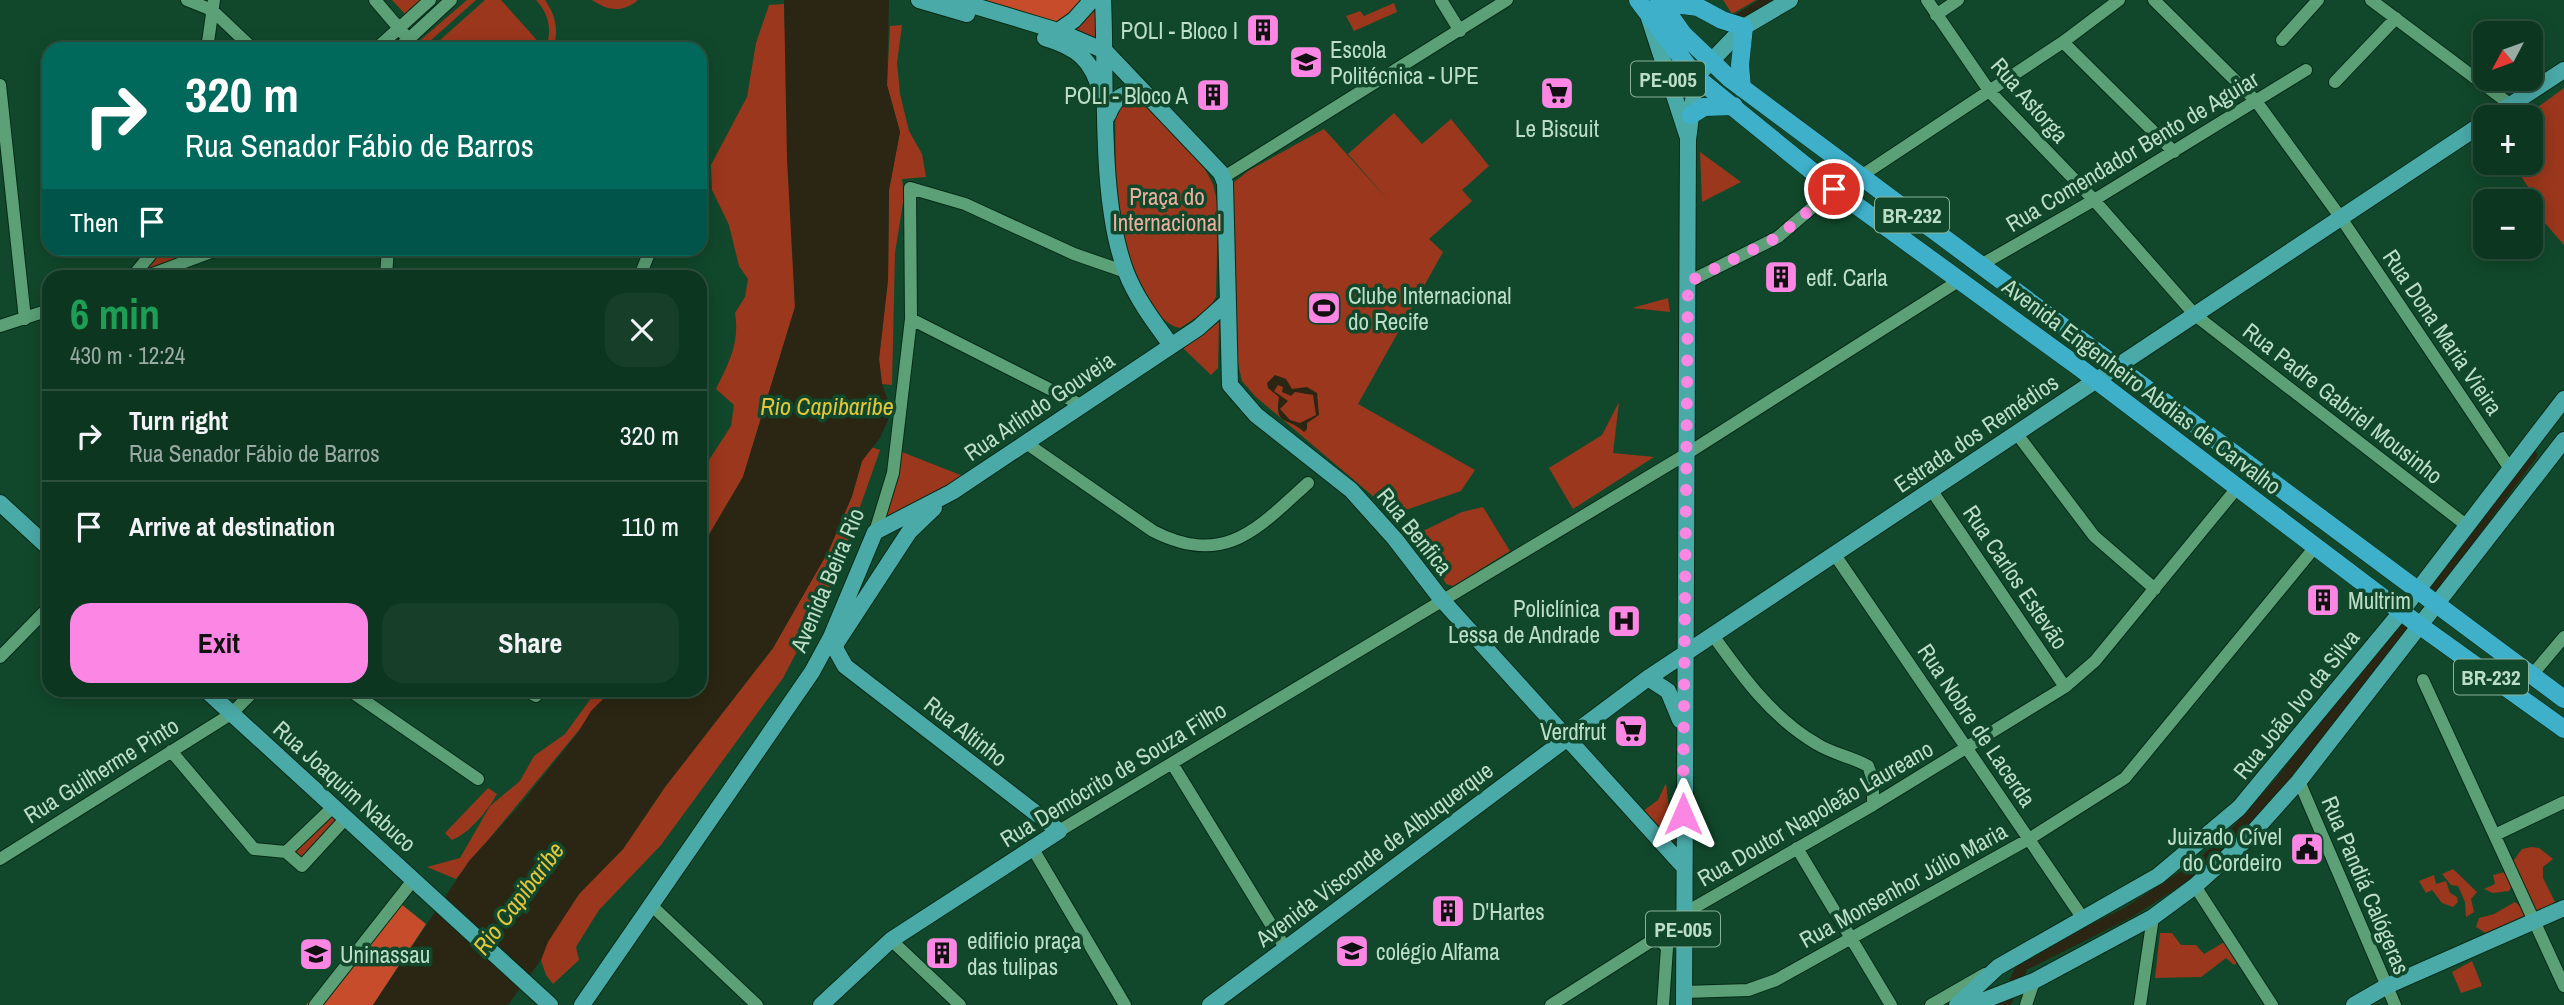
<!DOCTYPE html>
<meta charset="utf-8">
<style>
body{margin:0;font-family:"Archivo Narrow",sans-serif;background:#163e29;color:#f1f3f6;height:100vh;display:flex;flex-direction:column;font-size:26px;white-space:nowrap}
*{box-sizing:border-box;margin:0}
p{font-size:23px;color:#9aaba5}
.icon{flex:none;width:38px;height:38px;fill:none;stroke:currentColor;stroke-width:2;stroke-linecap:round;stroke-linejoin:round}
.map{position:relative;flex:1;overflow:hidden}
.details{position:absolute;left:42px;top:270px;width:665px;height:427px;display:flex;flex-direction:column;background:#0d3620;border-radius:21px;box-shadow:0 4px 18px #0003,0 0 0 2px #2d503e}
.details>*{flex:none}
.banner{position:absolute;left:42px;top:42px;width:665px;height:214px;border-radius:21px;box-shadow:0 4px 18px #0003,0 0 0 2px #2d503e;background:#00695c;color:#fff;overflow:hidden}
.needle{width:46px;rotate:229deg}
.controls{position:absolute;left:2473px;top:21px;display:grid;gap:14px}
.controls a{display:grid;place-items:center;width:70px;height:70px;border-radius:14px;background:#0d3620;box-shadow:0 4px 18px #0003,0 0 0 2px #2d503e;font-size:35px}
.pin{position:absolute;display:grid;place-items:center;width:60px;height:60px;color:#fff;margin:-30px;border:4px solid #fff;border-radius:50%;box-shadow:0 2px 7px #0007}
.me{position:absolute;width:77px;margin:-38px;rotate:0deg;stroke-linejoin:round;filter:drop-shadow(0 0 5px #0008)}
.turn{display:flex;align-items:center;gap:24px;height:147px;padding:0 28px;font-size:32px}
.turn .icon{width:91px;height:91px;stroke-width:2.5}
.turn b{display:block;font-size:49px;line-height:60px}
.then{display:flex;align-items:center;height:66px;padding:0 28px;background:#0003;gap:14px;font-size:26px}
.round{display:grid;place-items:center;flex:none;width:74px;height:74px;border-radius:21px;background:#163e29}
.summary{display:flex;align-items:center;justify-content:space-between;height:119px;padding:0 28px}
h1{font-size:42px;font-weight:800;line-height:52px;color:#1e9e55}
.cta{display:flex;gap:14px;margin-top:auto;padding:14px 28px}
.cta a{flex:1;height:80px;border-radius:21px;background:#fc86e3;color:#111;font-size:28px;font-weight:800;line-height:80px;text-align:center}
.cta a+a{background:#163e29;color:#f1f3f6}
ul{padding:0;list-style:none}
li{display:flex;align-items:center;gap:21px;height:91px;padding:0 28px;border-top:2px solid #2d503e}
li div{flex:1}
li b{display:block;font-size:26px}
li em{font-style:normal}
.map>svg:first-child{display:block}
</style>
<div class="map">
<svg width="2564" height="1005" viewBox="0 0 2564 1005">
<rect width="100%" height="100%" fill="#11482b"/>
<!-- green -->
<path fill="#9b371c" d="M392,0H424L405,14Z
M467,0H476L421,49H410Z
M485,0H501L543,47L430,49Z
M536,0H545C556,16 559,30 553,49H545C553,31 549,14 536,0Z
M592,0H638C623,13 608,11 592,0Z
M1723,0H1756L1732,14Z
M1095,2L1101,45L1074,27Z
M1394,3L1397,12L1354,31L1346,16L1360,11L1364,16Z
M784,4L795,307L743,477L710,533L700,558V474L731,426L734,405L716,389C729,363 740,342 735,313L745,297L748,279L739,266L729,225L712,190L711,165L747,97L756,43L769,5Z
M902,25L897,63L900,94L909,131L922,154L926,177L902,179L904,196L895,253L892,385L882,384L879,359L888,280L889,189L900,132L887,85L890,26Z
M1664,51L1688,75V122Z
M2564,88V245L2531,207L2530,201H2525L2533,194L2512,163H2530V117H2524Z
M1141,98L1202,164L1213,184L1218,206L1216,297L1209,309L1180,328C1165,325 1156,311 1149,299C1110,239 1117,178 1115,109L1117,104Z
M1394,113L1422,144L1451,119L1489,166L1462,190L1472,201L1429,239L1443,252L1358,404L1475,470L1461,491L1394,514L1256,397L1242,381L1238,364L1233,183L1248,171L1324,129L1389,201L1348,154Z
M1700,152L1741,182L1702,202Z
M155,249H187L181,263L144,276H132Z
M1668,298L1670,312L1632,308Z
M1219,322L1218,368L1211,375L1183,348Z
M1619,402L1613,453L1654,457L1573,509L1549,468L1602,435Z
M871,447L880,450L834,581L783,678L661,845L599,910L576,947L579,960L553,984L546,975L541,960L547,942L579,894L623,849L665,787L773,648L829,550L852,496L862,461Z
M902,452L963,476L933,497L886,519Z
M1483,507L1510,551L1453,586L1446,584L1419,533L1462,512Z
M597,690H612L456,879L427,867L460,858L490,806L520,781L534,756L565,734Z
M1666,783L1673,846L1639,814L1658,800Z
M488,788L497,794C487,811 470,833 452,840L445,833Z
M333,807L346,818L301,861L290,850Z
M2531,847L2539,848L2553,859L2543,867V878L2556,904L2536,914L2511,864L2522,849Z
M2453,869L2477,892L2471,899L2474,912L2466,917L2465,902L2458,886L2451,885L2442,874Z
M2509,871L2513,884L2509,891L2493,893L2484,889L2495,884L2493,875Z
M2434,875L2436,884L2446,881L2450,893L2457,897L2458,902L2453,907L2442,903L2432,890L2426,893L2419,881Z
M2515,902L2525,911L2528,920L2492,937L2476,927L2479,918L2494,914Z
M2160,933H2172L2181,945H2196L2204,954L2226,941L2238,962L2234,965L2226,958L2201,977L2155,978Z
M2472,961L2482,986L2461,993L2452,972Z"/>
<!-- forest -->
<path fill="#c64c2b" d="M972,0H1089L1064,24Z
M396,900L426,924L373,1005H306Z"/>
<!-- water -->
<path fill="#2b2613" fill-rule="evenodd" d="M784,0H889L887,85L900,132L889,190L888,280L879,359L882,384L889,403L888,420L880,438L862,461L852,496L829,550L773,648L665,787L623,849L579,894L548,942L541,960L508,1005H373L469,861L519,806L577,734L591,711L612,690H700V558L710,533L743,477L795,307L787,159Z
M1275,375L1286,379L1292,389L1307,387L1317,393L1319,415L1307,423V429L1304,432C1288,416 1274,427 1279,397L1268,388L1267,383ZM1278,385L1283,387L1282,392L1291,396L1295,392L1313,395L1316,415L1300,423L1290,420L1280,409L1288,401L1274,391Z"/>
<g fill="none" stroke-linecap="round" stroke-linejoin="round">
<!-- canal -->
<path stroke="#2b2613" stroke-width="12" d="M1738,20L1770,0
M2435,584L2531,455
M2004,1005L2023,965L2129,912L2200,866L2241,827L2281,782L2402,628"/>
<!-- minor casing -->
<g stroke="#052b17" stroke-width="14">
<path id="minor" d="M187,0L212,10L253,49
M375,0L404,34
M1441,0L1460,31
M1927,0L1990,92L2094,200L2195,315L2466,525
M2154,0L2256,101L2341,218L2510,469
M2371,0L2511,105
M1936,15L1958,0
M2282,40L2318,0
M2063,42L2174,152
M207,49L214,0
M376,49L430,0
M398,49L451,0
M2335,82L2396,18
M0,85L25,319
M1861,176L2063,42L2119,0
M1224,177L1507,0
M1979,266L2094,200L2306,70
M133,276L156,248
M147,276L222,248
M386,276L388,248
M640,276L651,248
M1688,282L1778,237L1834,189
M911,319L1083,406
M0,326L49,310
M2017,434L2094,536L2155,589
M1026,443L1153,531C1225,568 1258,528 1308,483
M1932,491L2065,687
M875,532L893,473L911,319L910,188L965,204L1074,254L1126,272
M1835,555L2084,920
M1712,634C1742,676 1772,718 1817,744C1833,754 1852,757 1868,766L1873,780V805
M0,657L49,607
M2532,675L2564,637
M2423,680L2564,986
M349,690L478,779
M525,690L536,696
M171,751L254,849L286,852L333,807
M1173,765L1286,949
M2299,781L2395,1005
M1059,831L1688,453L1960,280
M2495,835L2564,802
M1797,848L1891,1005
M1033,849L1125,1005
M286,852L302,866L346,818
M0,859L231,714L255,690
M2195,886L2272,1005
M651,905L757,1005
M1683,914L1873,805L2065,687L2095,661L2237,488
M891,940L960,1005
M1684,992L1748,990L1776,980L2029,839L2125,778L2315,547
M315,1005L414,879
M1551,1005L1653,940L1662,942L1667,948L1663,1005
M1931,1005L1985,974
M2026,1005L2034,981
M2140,1005L2153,917"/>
</g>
<!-- major casing -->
<g stroke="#052b17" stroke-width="18">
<path id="major" d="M919,0L967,14
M955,0L1058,31L1105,51L1221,173L1225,183L1230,385L1256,415L1351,490L1395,539L1442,600L1683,866
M1103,0C1107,80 1098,198 1126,272C1136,298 1154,322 1171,345
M1649,18L1687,135
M1058,31L1074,20L1092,0
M1045,38C1076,47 1093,60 1100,92
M1108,115C1117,92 1128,90 1150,98
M2492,117L2564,70
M0,503L49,548
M1648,678L1668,691L1680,720
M206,690L550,1005
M582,1005L812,672L831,637L875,532L952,492L1198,328L1227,302
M821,1005L891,940L1059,831L845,666L835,648L837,642L909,532L934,508
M1210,1005L1648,678L2485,122
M1684,1005L1688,140L1696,77L1744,27L1790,0
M1957,1005L1998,967L2158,876L2239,808L2401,612L2564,399
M1972,1005L2034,981L2153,917L2195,886L2247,839L2299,781L2564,440
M2354,1005L2387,986L2564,908"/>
</g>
<!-- highway casing -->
<g stroke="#052b17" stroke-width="19">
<path id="highway" d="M1638,0L1696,77L1834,189L2080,368L2419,625L2564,729
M1659,0L1683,34L1729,78L2564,699
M1660,2L1698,7L1722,20L1744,27L1740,65L1742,88
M1691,115L1704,107L1734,106"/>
</g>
<!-- minor -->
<use href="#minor" stroke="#5ba076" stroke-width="12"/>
<!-- major -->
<use href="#major" stroke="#4aaaa8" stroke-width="16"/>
<!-- highway -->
<use href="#highway" stroke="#3eb0ca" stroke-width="18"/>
</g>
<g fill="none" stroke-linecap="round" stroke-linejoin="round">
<!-- route -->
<path stroke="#fc86e3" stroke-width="12" stroke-dasharray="0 21.6" d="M1683,814L1688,282L1778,237L1834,189"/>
</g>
<!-- icons -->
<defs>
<g id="building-square" transform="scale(1.75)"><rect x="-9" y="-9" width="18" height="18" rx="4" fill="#fc86e3" stroke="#11482b"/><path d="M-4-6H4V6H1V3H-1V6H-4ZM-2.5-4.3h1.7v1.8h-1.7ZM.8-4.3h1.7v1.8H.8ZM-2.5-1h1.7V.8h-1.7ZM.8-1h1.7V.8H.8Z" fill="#111"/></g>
<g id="university-square" transform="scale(1.75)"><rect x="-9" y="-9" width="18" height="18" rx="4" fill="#fc86e3" stroke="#11482b"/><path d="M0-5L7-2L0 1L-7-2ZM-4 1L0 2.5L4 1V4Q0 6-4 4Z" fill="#111"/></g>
<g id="supermarket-square" transform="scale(1.75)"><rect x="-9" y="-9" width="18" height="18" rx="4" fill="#fc86e3" stroke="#11482b"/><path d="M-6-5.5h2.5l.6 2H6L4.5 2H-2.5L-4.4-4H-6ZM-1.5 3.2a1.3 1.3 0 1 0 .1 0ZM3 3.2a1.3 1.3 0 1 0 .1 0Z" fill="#111"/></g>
<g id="stadium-square" transform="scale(1.75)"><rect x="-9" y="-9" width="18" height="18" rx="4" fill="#fc86e3" stroke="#11482b"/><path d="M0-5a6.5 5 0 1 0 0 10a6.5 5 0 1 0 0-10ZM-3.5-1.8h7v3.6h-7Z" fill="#111"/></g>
<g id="hospital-square" transform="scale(1.75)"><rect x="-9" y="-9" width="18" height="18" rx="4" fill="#fc86e3" stroke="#11482b"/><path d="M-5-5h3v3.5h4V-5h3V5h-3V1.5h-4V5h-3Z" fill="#111"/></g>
<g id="civic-square" transform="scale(1.75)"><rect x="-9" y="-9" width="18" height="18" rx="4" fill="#fc86e3" stroke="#11482b"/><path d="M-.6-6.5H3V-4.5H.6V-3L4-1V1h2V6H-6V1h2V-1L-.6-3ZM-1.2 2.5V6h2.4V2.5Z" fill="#111"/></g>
<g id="school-square" transform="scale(1.75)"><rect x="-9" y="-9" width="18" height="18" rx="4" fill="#fc86e3" stroke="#11482b"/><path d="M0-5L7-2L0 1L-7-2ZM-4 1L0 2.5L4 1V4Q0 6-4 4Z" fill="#111"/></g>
</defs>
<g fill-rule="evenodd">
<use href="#building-square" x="1263" y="30"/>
<use href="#university-square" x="1306" y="62"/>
<use href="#supermarket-square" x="1557" y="93"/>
<use href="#building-square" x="1213" y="95"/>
<use href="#building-square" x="1781" y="277"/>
<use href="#stadium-square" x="1324" y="308"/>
<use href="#building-square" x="2323" y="600"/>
<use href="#hospital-square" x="1624" y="621"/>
<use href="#supermarket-square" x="1631" y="731"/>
<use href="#civic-square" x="2307" y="849"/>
<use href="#building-square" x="1448" y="911"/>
<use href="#school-square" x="1352" y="951"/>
<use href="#building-square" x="942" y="953"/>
<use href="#university-square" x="316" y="954"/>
</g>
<g text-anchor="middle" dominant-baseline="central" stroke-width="7" stroke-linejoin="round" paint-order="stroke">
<!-- shield labels -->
<g fill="#11482b" stroke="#89b198" stroke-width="2">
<rect x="1631" y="61.5" width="74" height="35" rx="5"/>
<rect x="1875" y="197.5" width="74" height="35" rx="5"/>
<rect x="2454" y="659.5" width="74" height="35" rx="5"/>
<rect x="1646" y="911.5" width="74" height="35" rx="5"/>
</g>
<g font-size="21" font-weight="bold" fill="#bcdec7">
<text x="1668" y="79">PE-005</text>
<text x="1912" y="215">BR-232</text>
<text x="2491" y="677">BR-232</text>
<text x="1683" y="929">PE-005</text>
</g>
<!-- poi labels -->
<g font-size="23" fill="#bcdec7" stroke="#11482b" text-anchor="start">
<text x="1238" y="30" text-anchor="end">POLI - Bloco I</text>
<text x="1330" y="49">Escola<tspan x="1330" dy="26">Politécnica - UPE</tspan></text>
<text x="1188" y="95" text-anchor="end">POLI - Bloco A</text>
<text x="1557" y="128" text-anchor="middle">Le Biscuit</text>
<text x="1806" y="277">edf. Carla</text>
<text x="1348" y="295">Clube Internacional<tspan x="1348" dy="26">do Recife</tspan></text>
<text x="2348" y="600">Multrim</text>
<text x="1600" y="608" text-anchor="end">Policlínica<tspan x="1600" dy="26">Lessa de Andrade</tspan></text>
<text x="1606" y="731" text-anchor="end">Verdfrut</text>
<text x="2282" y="836" text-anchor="end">Juizado Cível<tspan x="2282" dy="26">do Cordeiro</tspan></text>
<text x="1472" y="911">D'Hartes</text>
<text x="967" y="940">edificio praça<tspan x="967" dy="26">das tulipas</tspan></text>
<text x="1376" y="951">colégio Alfama</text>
<text x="340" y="954">Uninassau</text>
</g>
<!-- street labels -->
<g font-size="23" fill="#bcdec7" stroke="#11482b">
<text transform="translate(2030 100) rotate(49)">Rua Astorga</text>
<text transform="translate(2132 151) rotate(-31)">Rua Comendador Bento de Aguiar</text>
<text transform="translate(2443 332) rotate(56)">Rua Dona Maria Vieira</text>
<text transform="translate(2142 386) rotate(37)">Avenida Engenheiro Abdias de Carvalho</text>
<text transform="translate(2343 403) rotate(38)">Rua Padre Gabriel Mousinho</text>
<text transform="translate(1039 406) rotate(-34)">Rua Arlindo Gouveia</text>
<text transform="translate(1976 433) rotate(-34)">Estrada dos Remédios</text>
<text transform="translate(1415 531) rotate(51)">Rua Benfica</text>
<text transform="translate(2016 577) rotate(56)">Rua Carlos Estevão</text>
<text transform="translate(827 580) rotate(-67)">Avenida Beira Rio</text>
<text transform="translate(2296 704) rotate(-51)">Rua João Ivo da Silva</text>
<text transform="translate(1977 725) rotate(56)">Rua Nobre de Lacerda</text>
<text transform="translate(966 731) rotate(38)">Rua Altinho</text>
<text transform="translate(101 770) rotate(-32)">Rua Guilherme Pinto</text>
<text transform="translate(1113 774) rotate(-31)">Rua Demócrito de Souza Filho</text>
<text transform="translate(345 786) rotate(42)">Rua Joaquim Nabuco</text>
<text transform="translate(1815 813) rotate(-30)">Rua Doutor Napoleão Laureano</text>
<text transform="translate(1374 854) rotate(-37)">Avenida Visconde de Albuquerque</text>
<text transform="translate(1903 885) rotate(-29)">Rua Monsenhor Júlio Maria</text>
<text transform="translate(2366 885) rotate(67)">Rua Pandiá Calógeras</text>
</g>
<!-- park labels -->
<g font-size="23" fill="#ecae9d" stroke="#11482b">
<text x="1167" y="196">Praça do<tspan x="1167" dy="26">Internacional</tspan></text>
</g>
<!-- water labels -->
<g font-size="24" font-style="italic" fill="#e6c638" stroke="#11482b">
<text x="827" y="406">Rio Capibaribe</text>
<text transform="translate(518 898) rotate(-53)">Rio Capibaribe</text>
</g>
</g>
</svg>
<div class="controls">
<a><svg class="needle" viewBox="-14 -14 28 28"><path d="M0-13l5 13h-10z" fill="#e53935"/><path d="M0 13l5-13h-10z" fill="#9aaba5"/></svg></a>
<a>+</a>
<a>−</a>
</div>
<div class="pin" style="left:1834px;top:189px;background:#d93025"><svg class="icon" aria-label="arrive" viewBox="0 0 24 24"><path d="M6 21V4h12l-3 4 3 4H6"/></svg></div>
<svg class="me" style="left:1683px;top:814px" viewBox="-20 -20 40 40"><path d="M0-17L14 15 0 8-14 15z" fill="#fc86e3" stroke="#fff" stroke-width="4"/></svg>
<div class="banner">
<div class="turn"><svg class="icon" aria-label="right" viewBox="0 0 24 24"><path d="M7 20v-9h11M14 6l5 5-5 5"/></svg><div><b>320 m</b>Rua Senador Fábio de Barros</div></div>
<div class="then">Then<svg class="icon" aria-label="arrive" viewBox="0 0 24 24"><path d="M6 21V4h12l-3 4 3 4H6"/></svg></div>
</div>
<section class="details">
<div class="summary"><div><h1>6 min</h1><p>430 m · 12:24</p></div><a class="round"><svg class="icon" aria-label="close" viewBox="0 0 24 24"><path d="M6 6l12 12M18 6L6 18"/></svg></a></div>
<ul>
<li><svg class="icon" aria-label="right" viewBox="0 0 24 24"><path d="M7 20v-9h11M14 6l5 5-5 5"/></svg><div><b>Turn right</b><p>Rua Senador Fábio de Barros</p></div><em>320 m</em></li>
<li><svg class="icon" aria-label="arrive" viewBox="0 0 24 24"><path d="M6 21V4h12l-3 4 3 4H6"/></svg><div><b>Arrive at destination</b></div><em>110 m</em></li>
</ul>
<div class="cta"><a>Exit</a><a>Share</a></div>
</section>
</div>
